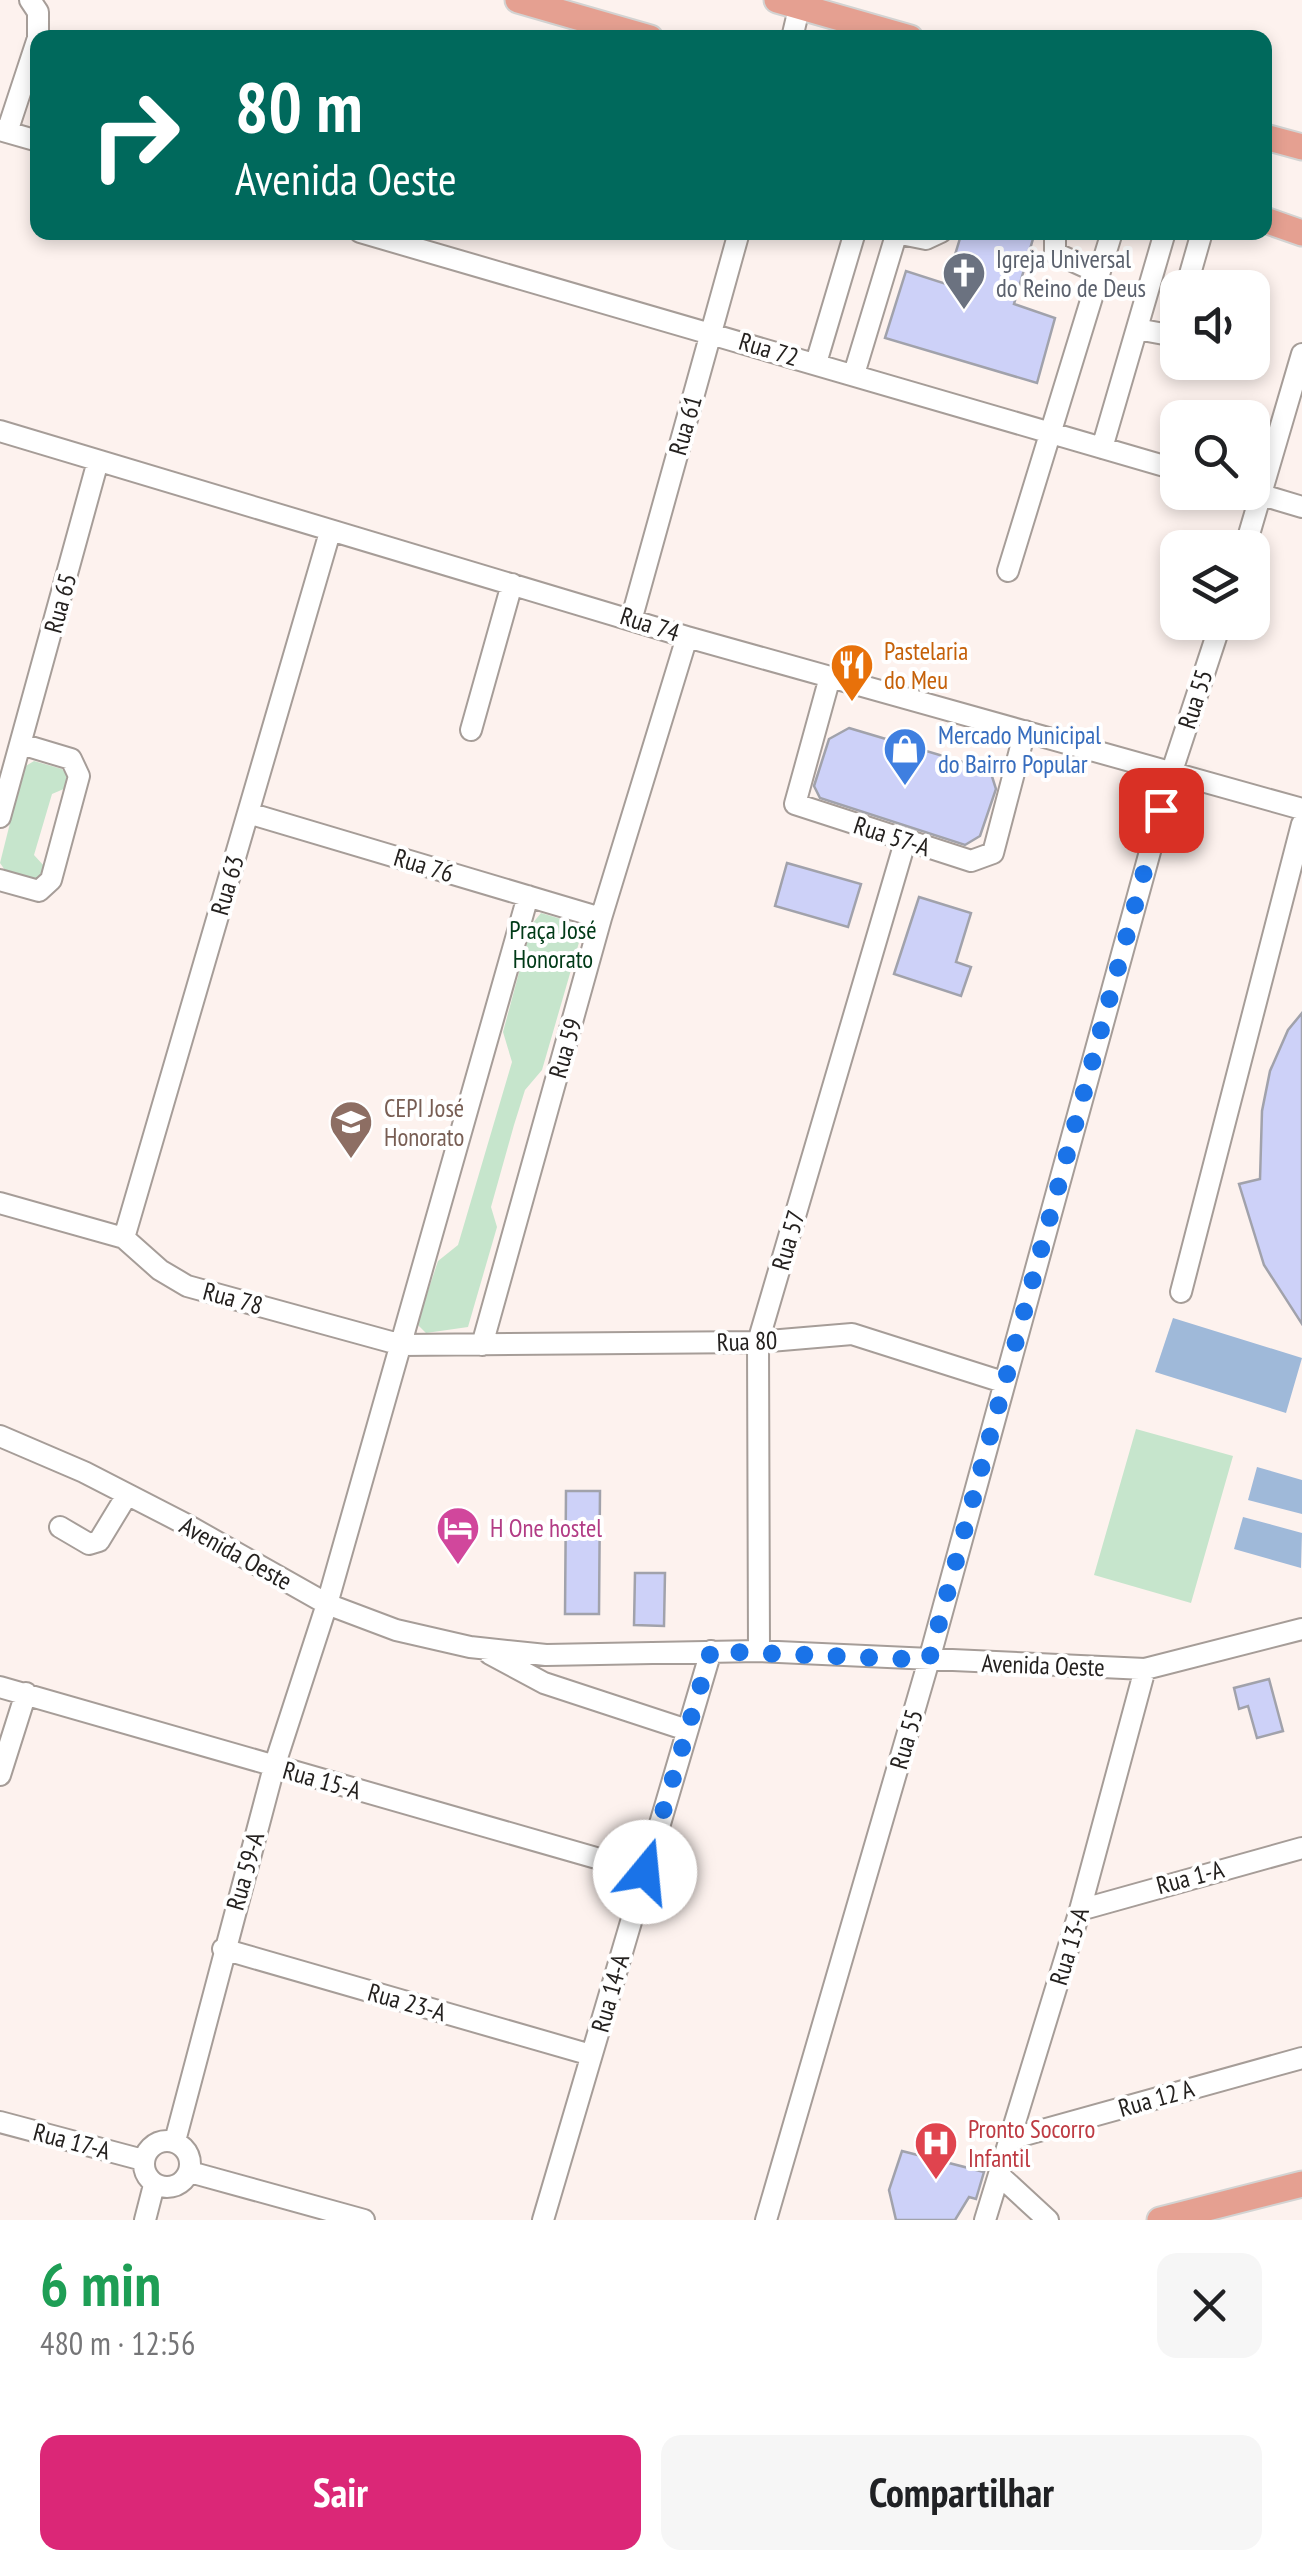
<!DOCTYPE html>
<html lang="pt">
<meta charset="utf-8">
<style>
body{margin:0;font-family:"PT Sans Narrow",sans-serif;background:#f6f6f6;color:#202124;height:100vh;display:flex;flex-direction:column;font-size:38px;white-space:nowrap}
*{box-sizing:border-box;margin:0}
p{font-size:32px;color:#757577}
.icon{flex:none;width:55px;height:55px;fill:none;stroke:currentColor;stroke-width:2;stroke-linecap:round;stroke-linejoin:round}
.map{position:relative;height:2220px;overflow:hidden}
.side{display:flex;flex-direction:column;background:#fff;flex:1}
.side>*{flex:none}
.top-card{position:absolute;left:30px;top:30px;width:1242px;height:210px;border-radius:20px;box-shadow:0 5px 15px #0003;background:#00695c;color:#fff;overflow:hidden}
.controls{position:absolute;left:1160px;top:270px;display:grid;gap:20px}
.controls a{display:grid;place-items:center;width:110px;height:110px;border-radius:20px;background:#fff;box-shadow:0 5px 15px #0003;font-size:50px}
.pin{position:absolute;display:grid;place-items:center;width:85px;height:85px;color:#fff;margin:-42px;border-radius:20px;box-shadow:0 5px 15px #0006}
.me{position:absolute;width:110px;margin:-55px;rotate:17deg;stroke-linejoin:round;filter:drop-shadow(0 0 8px #0008)}
.turn{display:flex;align-items:center;gap:35px;height:210px;padding:0 40px;font-size:45px}
.turn .icon{width:130px;height:130px;stroke-width:2.5}
.turn b{display:block;font-size:70px;line-height:85px}
.round{display:grid;place-items:center;flex:none;width:105px;height:105px;border-radius:20px;background:#f6f6f6}
.overview{display:flex;align-items:center;justify-content:space-between;height:170px;padding:0 40px}
h1{font-size:60px;font-weight:700;line-height:75px;color:#1e9e55}
.action{display:flex;gap:20px;margin-top:auto;padding:20px 40px}
.action a{flex:1;height:115px;border-radius:20px;background:#db2777;color:#fff;font-size:40px;font-weight:700;line-height:115px;text-align:center}
.action a+a{background:#f6f6f6;color:#202124}
.map>svg:first-child{display:block}
</style>
<div class="map">
<svg width="1302" height="2220" viewBox="0 0 1302 2220">
<rect width="100%" height="100%" fill="#fdf2ee"/>
<!-- green -->
<path fill="#c6e5cc" d="M34,761L62,769L69,778L66,788L52,794L34,855L45,867L42,877L35,881L7,873L0,863L24,767Z
M541,913L578,924L580,939L542,1070L525,1090L514,1125L491,1207L497,1227L468,1327L426,1333L417,1324L438,1261L458,1245L512,1062L503,1032L532,924Z
M1136,1429L1233,1456L1191,1603L1094,1575Z"/>
<!-- water -->
<path fill="#9fb9d9" d="M1173,1318L1302,1358L1286,1413L1155,1372Z
M1257,1467L1302,1480V1514L1248,1500Z
M1243,1517L1302,1533L1301,1568L1234,1549Z"/>
<!-- building -->
<path fill="#cdd1f8" stroke="#a1a2ab" stroke-width="2.5" d="M962,232H1035L1014,304L1055,318L1037,383L885,338L906,271L946,284Z
M849,728L990,770L996,789L980,836L965,845L820,798L814,786L829,739Z
M787,863L861,884L848,927L775,906Z
M919,897L971,913L956,962L971,967L961,996L894,974Z
M1302,1013V1324L1264,1265L1239,1184L1260,1179L1262,1111L1270,1071L1288,1030Z
M566,1491H600L599,1614H565Z
M635,1573H665L664,1626L634,1625Z
M1269,1679L1283,1731L1257,1738L1248,1706L1239,1709L1234,1688Z
M902,2151L984,2172L976,2199L969,2197L955,2220H896L889,2190Z"/>
<g fill="none" stroke-linecap="round" stroke-linejoin="round">
<!-- minor casing -->
<g stroke="#a69d98" stroke-width="24">
<path id="minor" d="M30,0L38,12V38
M792,38L801,0
M0,130L38,141
M7,132L38,38
M360,232L1178,470
M1055,232V253L1099,273
M896,233L926,239L941,232
M1186,288L1202,232
M1137,329L1164,334L1172,330L1178,317
M816,363L855,232
M854,374L897,232
M0,431L687,637L1302,809
M1102,448L1165,232
M1252,492L1302,507
M1245,548L1302,354
M1008,571L1112,232
M632,617L739,232
M830,677L795,804L971,861L993,853L1025,731
M471,730L512,584
M248,813L601,918
M0,817L98,461
M0,880L39,891L51,880L79,776L71,759L21,744
M0,1203L124,1238L160,1270L187,1286L402,1345L758,1342L852,1334L1003,1382
M124,1238L330,532
M1181,1292L1302,824
M482,1345L601,918L687,637
M0,1436L84,1472L187,1525L327,1604L396,1630L470,1647L546,1655L759,1651L1145,1669L1302,1629
M60,1527L89,1544L99,1541L127,1495
M759,1651L758,1342L905,842
M490,1654L544,1683L687,1730
M0,1687L645,1872
M0,1775L26,1693
M1080,1910L1302,1848
M223,1949L591,2055
M0,2122L143,2160
M1010,2139L1302,2058
M175,2141L274,1767L327,1604L528,896
M144 2164a23 23 0 1 1 46 0a23 23 0 1 1-46 0Z
M190,2172L364,2220
M999,2175L1048,2220
M145,2220L154,2185
M543,2220L711,1651
M766,2220L929,1660L1172,771L1221,622
M985,2220L1080,1910L1145,1669"/>
</g>
<!-- major casing -->
<g stroke="#d3d3d2" stroke-width="29">
<path id="major" d="M518,0L650,38
M777,0L910,38
M1265,137L1302,147
M1265,220L1302,233
M1160,2220L1302,2184"/>
</g>
<!-- minor -->
<use href="#minor" stroke="#fff" stroke-width="20"/>
<!-- major -->
<use href="#major" stroke="#e5a091" stroke-width="25"/>
</g>
<g fill="none" stroke-linecap="round" stroke-linejoin="round">
<!-- route -->
<path stroke="#1a73e8" stroke-width="18" stroke-dasharray="0 32.4" d="M645,1872L711,1651L929,1660L1161,810"/>
</g>
<!-- icons -->
<defs>
<g id="church-pin" transform="scale(2.25)"><path d="M0 17L-7.5 6A9.5 9.5 0 1 1 7.5 6Z" fill="#6b7280" stroke="#fff"/><path d="M-1.2-6h2.4v3.5h3.3v2.4h-3.3V6h-2.4V-.1h-3.3v-2.4h3.3Z" fill="#fff"/></g>
<g id="restaurant-pin" transform="scale(2.25)"><path d="M0 17L-7.5 6A9.5 9.5 0 1 1 7.5 6Z" fill="#e8710a" stroke="#fff"/><path d="M-5-6h1v4h1v-4h1v4h1v-4h1v5L-1.5 .5V6h-2V.5L-5-1ZM5-6V6H3V1.5H1.5Q1.5-4 5-6Z" fill="#fff"/></g>
<g id="shop-pin" transform="scale(2.25)"><path d="M0 17L-7.5 6A9.5 9.5 0 1 1 7.5 6Z" fill="#3f7fe0" stroke="#fff"/><path d="M-5-2.5h2.3a2.7 3.5 0 0 1 5.4 0H5L5.5 6h-11ZM-1.5-2.5h3a1.5 2.3 0 0 0-3 0Z" fill="#fff"/></g>
<g id="school-pin" transform="scale(2.25)"><path d="M0 17L-7.5 6A9.5 9.5 0 1 1 7.5 6Z" fill="#8d6e63" stroke="#fff"/><path d="M0-5L7-2L0 1L-7-2ZM-4 1L0 2.5L4 1V4Q0 6-4 4Z" fill="#fff"/></g>
<g id="hotel-pin" transform="scale(2.25)"><path d="M0 17L-7.5 6A9.5 9.5 0 1 1 7.5 6Z" fill="#d1479c" stroke="#fff"/><path d="M-6-4.5h1.5V1H6V5H4.5V3h-9V5H-6ZM-4 0a1.8 1.8 0 1 1 3.6 0ZM.5 0V-2.5h3Q6-2.5 6 0Z" fill="#fff"/></g>
<g id="hospital-pin" transform="scale(2.25)"><path d="M0 17L-7.5 6A9.5 9.5 0 1 1 7.5 6Z" fill="#e0444e" stroke="#fff"/><path d="M-5-5h3v3.5h4V-5h3V5h-3V1.5h-4V5h-3Z" fill="#fff"/></g>
</defs>
<g fill-rule="evenodd">
<use href="#church-pin" x="964" y="273"/>
<use href="#restaurant-pin" x="852" y="665"/>
<use href="#shop-pin" x="905" y="749"/>
<use href="#school-pin" x="351" y="1122"/>
<use href="#hotel-pin" x="458" y="1528"/>
<use href="#hospital-pin" x="936" y="2143"/>
</g>
<g text-anchor="middle" dominant-baseline="central" stroke-width="8" stroke-linejoin="round" paint-order="stroke">
<!-- worship labels -->
<g font-size="25" fill="#5b616d" stroke="#fff" text-anchor="start">
<text x="996" y="259">Igreja Universal<tspan x="996" dy="29">do Reino de Deus</tspan></text>
</g>
<!-- street labels -->
<g font-size="25" fill="#24211f" stroke="#fff">
<text transform="translate(769 349) rotate(17)">Rua 72</text>
<text transform="translate(685 425) rotate(-74)">Rua 61</text>
<text transform="translate(60 603) rotate(-75)">Rua 65</text>
<text transform="translate(650 624) rotate(18)">Rua 74</text>
<text transform="translate(1195 699) rotate(-72)">Rua 55</text>
<text transform="translate(892 836) rotate(18)">Rua 57-A</text>
<text transform="translate(424 865) rotate(17)">Rua 76</text>
<text transform="translate(227 885) rotate(-74)">Rua 63</text>
<text transform="translate(565 1048) rotate(-74)">Rua 59</text>
<text transform="translate(788 1240) rotate(-74)">Rua 57</text>
<text transform="translate(233 1298) rotate(15)">Rua 78</text>
<text transform="translate(747 1341) rotate(-2)">Rua 80</text>
<text transform="translate(236 1553) rotate(29)">Avenida Oeste</text>
<text transform="translate(1043 1665) rotate(2)">Avenida Oeste</text>
<text transform="translate(906 1739) rotate(-74)">Rua 55</text>
<text transform="translate(322 1780) rotate(16)">Rua 15-A</text>
<text transform="translate(245 1871) rotate(-74)">Rua 59-A</text>
<text transform="translate(1190 1877) rotate(-15)">Rua 1-A</text>
<text transform="translate(1069 1946) rotate(-73)">Rua 13-A</text>
<text transform="translate(610 1993) rotate(-74)">Rua 14-A</text>
<text transform="translate(407 2002) rotate(16)">Rua 23-A</text>
<text transform="translate(1156 2098) rotate(-16)">Rua 12 A</text>
<text transform="translate(72 2141) rotate(15)">Rua 17-A</text>
</g>
<!-- food labels -->
<g font-size="25" fill="#c56008" stroke="#fff" text-anchor="start">
<text x="884" y="651">Pastelaria<tspan x="884" dy="29">do Meu</tspan></text>
</g>
<!-- shop labels -->
<g font-size="25" fill="#366cbe" stroke="#fff" text-anchor="start">
<text x="938" y="735">Mercado Municipal<tspan x="938" dy="29">do Bairro Popular</tspan></text>
</g>
<!-- park labels -->
<g font-size="25" fill="#003a17" stroke="#fff">
<text x="553" y="930">Praça José<tspan x="553" dy="29">Honorato</tspan></text>
</g>
<!-- education labels -->
<g font-size="25" fill="#785e54" stroke="#fff" text-anchor="start">
<text x="384" y="1108">CEPI José<tspan x="384" dy="29">Honorato</tspan></text>
</g>
<!-- hotel labels -->
<g font-size="25" fill="#b23c85" stroke="#fff" text-anchor="start">
<text x="490" y="1528">H One hostel</text>
</g>
<!-- health labels -->
<g font-size="25" fill="#be3a42" stroke="#fff" text-anchor="start">
<text x="968" y="2129">Pronto Socorro<tspan x="968" dy="29">Infantil</tspan></text>
</g>
</g>
</svg>
<div class="controls">
<a><svg class="icon" aria-label="sound" viewBox="0 0 24 24"><path d="M4 9h4l5-4v14l-5-4H4zM17 9q2 3 0 6"/></svg></a>
<a><svg class="icon" aria-label="search" viewBox="0 0 24 24"><circle cx="10" cy="10" r="6"/><path d="M15 15l6 6"/></svg></a>
<a><svg class="icon" aria-label="layers" viewBox="0 0 24 24"><path d="M12 4l9 5-9 5-9-5zM3 14l9 5 9-5"/></svg></a>
</div>
<div class="pin" style="left:1161px;top:810px;background:#d93025"><svg class="icon" aria-label="arrive" viewBox="0 0 24 24"><path d="M6 21V4h12l-3 4 3 4H6"/></svg></div>
<svg class="me" style="left:645px;top:1872px" viewBox="-20 -20 40 40"><circle r="19" fill="#fff"/><path d="M0-13L10 11 0 6-10 11z" fill="#1a73e8"/></svg>
<div class="top-card">
<div class="turn"><svg class="icon" aria-label="right" viewBox="0 0 24 24"><path d="M7 20v-9h11M14 6l5 5-5 5"/></svg><div><b>80 m</b>Avenida Oeste</div></div>
</div>
</div>
<section class="side">
<div class="overview"><div><h1>6 min</h1><p>480 m · 12:56</p></div><a class="round"><svg class="icon" aria-label="close" viewBox="0 0 24 24"><path d="M6 6l12 12M18 6L6 18"/></svg></a></div>
<div class="action"><a>Sair</a><a>Compartilhar</a></div>
</section>
